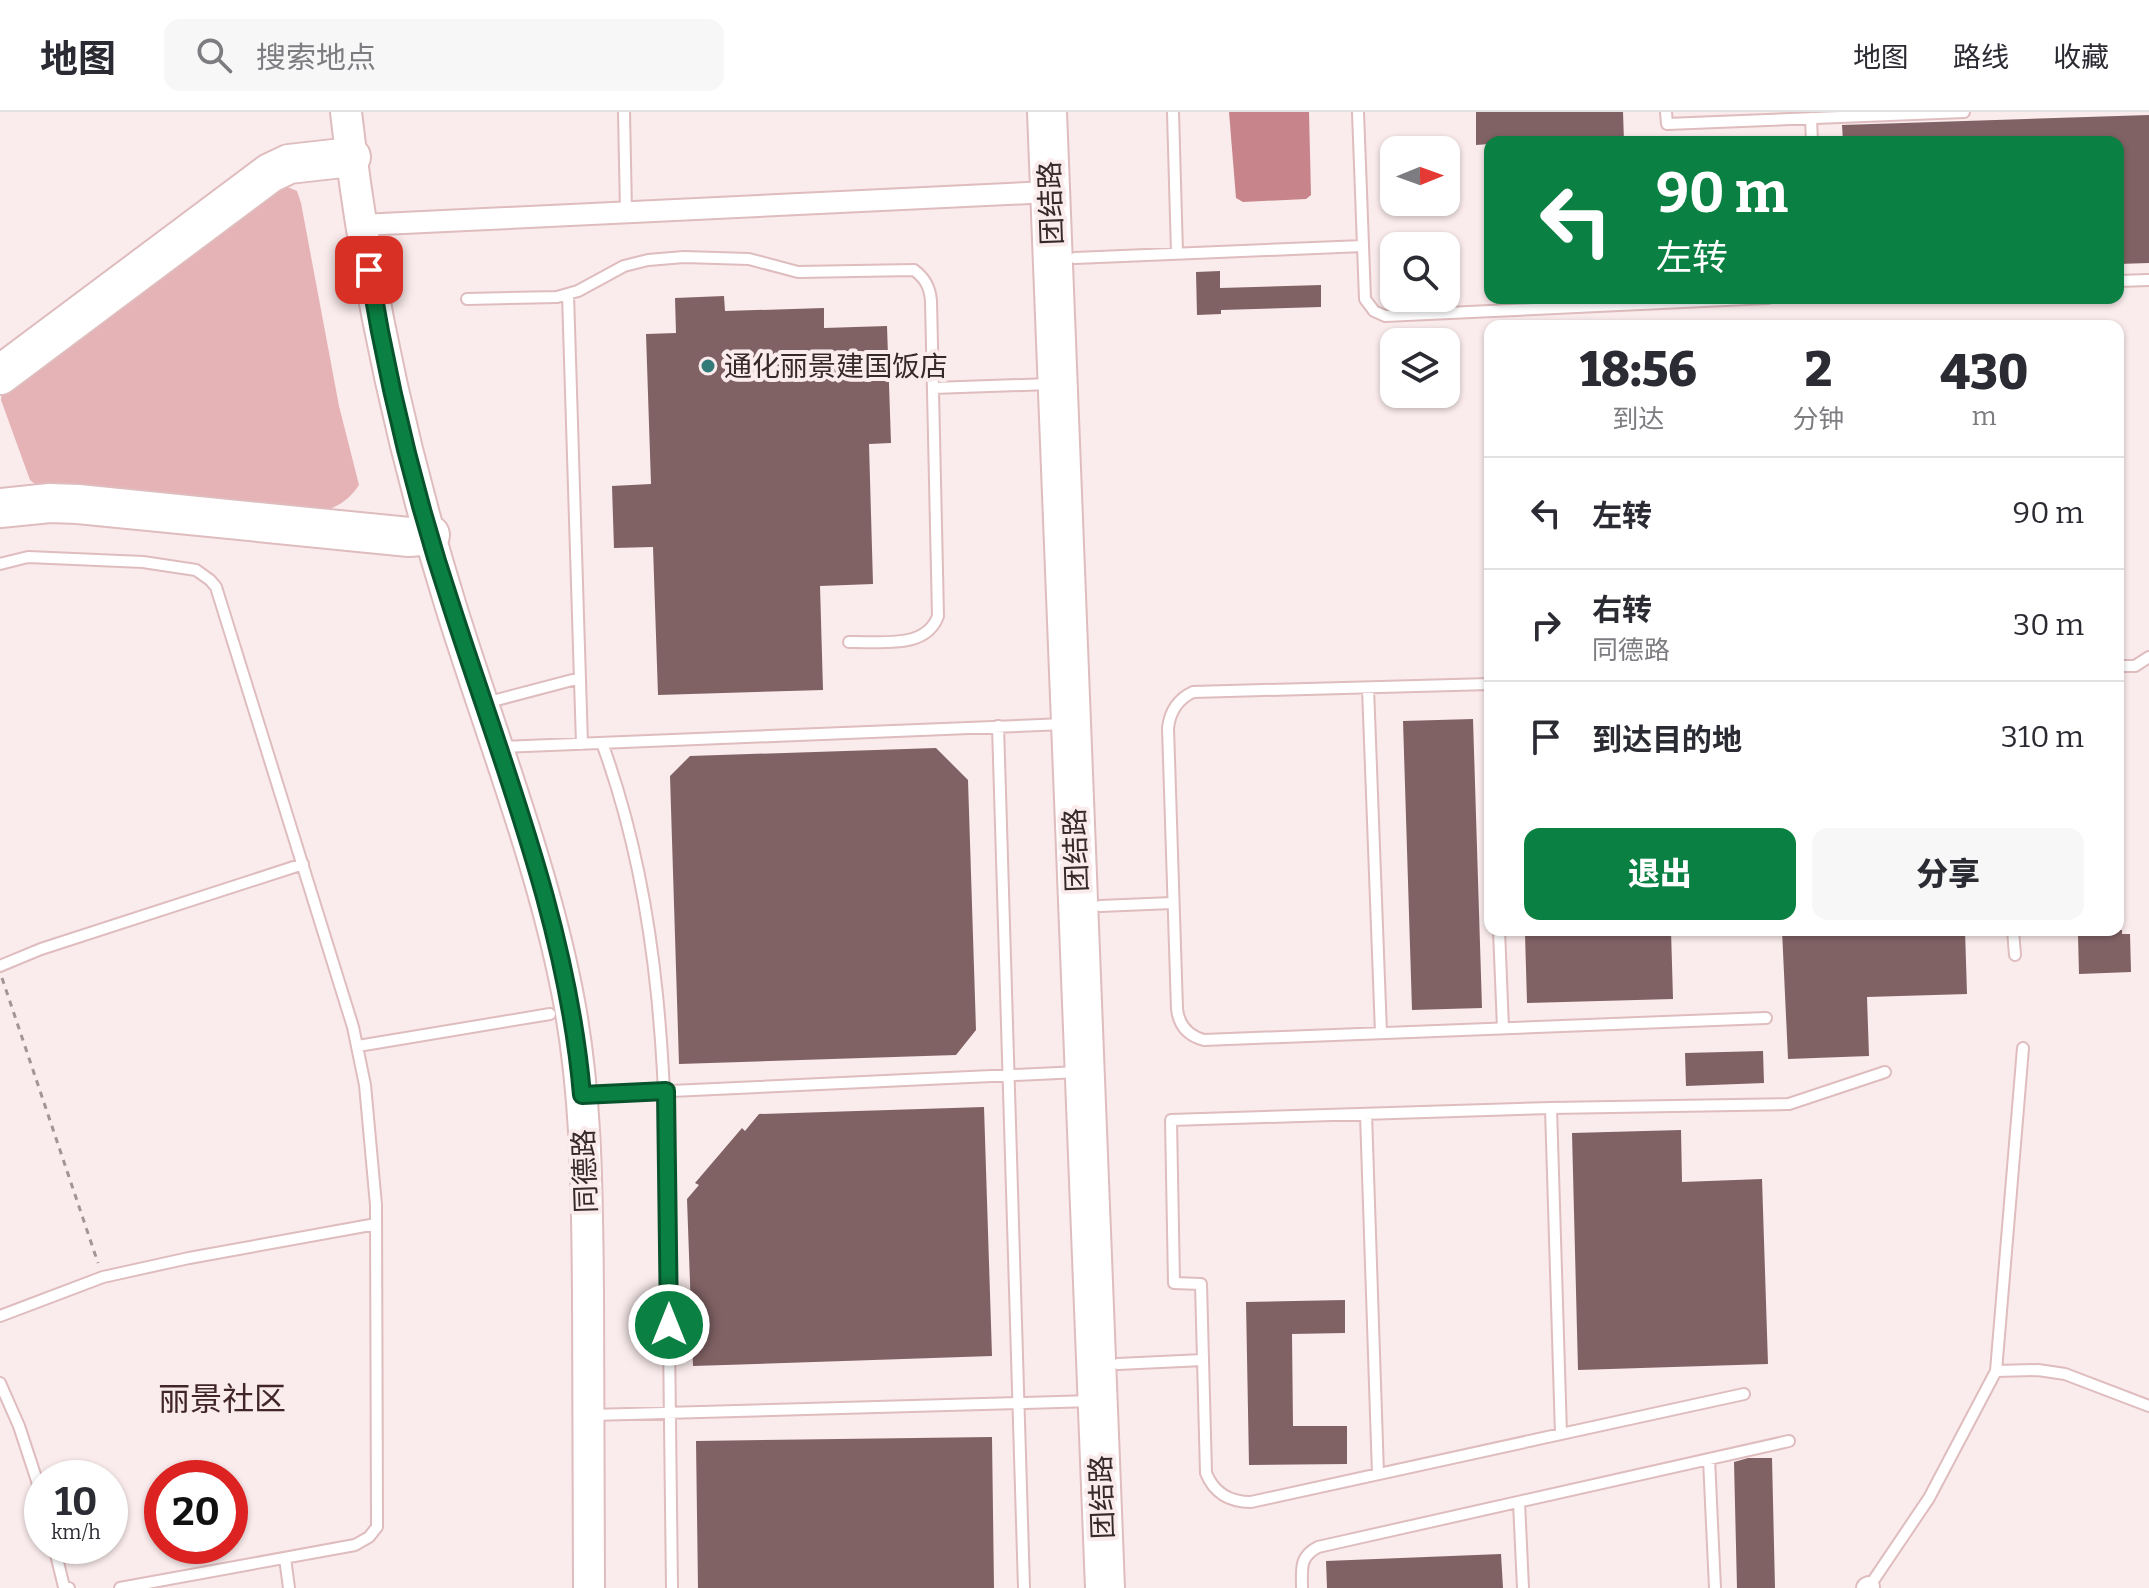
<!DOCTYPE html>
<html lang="zh">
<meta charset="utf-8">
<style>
body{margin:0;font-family:Bitter,"Noto Sans SC",serif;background:#f7f7f7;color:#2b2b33;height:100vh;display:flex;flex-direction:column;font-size:30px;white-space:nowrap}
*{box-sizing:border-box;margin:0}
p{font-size:26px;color:#7c7c81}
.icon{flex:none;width:44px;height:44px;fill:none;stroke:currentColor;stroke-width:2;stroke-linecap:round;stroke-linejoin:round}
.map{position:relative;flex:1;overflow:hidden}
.side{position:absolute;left:1484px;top:208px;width:640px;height:616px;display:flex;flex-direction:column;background:#fff;border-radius:16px;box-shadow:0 2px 6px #0004}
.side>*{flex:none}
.hud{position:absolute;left:1484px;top:24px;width:640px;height:168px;border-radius:16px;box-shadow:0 2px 6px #0004;background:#0b8043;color:#fff;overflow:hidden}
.needle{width:52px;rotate:89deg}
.fabs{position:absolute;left:1380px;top:24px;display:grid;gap:16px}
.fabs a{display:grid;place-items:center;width:80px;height:80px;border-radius:16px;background:#fff;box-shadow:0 2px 6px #0004;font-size:40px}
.speed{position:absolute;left:24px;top:1348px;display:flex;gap:16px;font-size:40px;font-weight:700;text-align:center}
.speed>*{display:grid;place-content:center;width:104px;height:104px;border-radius:50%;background:#fff;box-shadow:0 2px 6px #0004;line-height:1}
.speed small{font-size:20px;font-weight:400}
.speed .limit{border:12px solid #d22;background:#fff;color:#111}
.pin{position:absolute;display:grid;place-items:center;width:68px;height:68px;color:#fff;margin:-34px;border-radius:16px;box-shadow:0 4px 12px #0006}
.me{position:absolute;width:88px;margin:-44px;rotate:0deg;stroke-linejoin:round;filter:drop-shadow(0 0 6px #0008)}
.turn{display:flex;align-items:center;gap:28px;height:168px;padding:0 40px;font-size:36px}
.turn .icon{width:104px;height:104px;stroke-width:2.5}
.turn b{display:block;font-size:56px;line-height:68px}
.eta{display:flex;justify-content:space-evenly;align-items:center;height:136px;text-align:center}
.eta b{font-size:48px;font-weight:800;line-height:56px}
.action{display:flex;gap:16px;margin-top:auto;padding:16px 40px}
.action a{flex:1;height:92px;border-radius:16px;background:#0b8043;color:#fff;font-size:32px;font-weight:800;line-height:92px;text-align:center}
.action a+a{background:#f7f7f7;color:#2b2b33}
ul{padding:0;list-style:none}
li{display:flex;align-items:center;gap:24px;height:112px;padding:0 40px;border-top:2px solid #e1e1e2}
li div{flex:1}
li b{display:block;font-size:30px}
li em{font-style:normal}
header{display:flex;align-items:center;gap:48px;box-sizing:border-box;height:112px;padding:0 40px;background:#fff;border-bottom:2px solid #e1e1e2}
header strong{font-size:38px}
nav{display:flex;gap:44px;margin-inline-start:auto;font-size:28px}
.search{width:560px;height:72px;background:#f7f7f7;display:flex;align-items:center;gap:20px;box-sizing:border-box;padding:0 28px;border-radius:16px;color:#7c7c81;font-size:30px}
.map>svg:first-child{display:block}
</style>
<header>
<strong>地图</strong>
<div class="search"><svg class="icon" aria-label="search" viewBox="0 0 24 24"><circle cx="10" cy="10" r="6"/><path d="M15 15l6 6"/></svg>搜索地点</div>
<nav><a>地图</a><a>路线</a><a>收藏</a></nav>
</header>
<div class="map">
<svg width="2149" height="1476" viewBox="0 0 2149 1476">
<rect width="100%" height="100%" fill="#faebec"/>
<!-- green -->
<path fill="#e5b2b6" d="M285,74L297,79L301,91L339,294L359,373C349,388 338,395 321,400L35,372L30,368L1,288L2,281L253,81Z"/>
<!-- water -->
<path fill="#c7858b" d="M1229,0H1309L1311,83L1306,87L1243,90L1236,86Z"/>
<!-- building -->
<path fill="#816264" d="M1476,0H1623L1624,30H1490V32L1476,33Z
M2149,3V151L2118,152V30H1843L1842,13Z
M1220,159V176L1321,173V195L1221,198V202L1197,203L1196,160Z
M724,184L725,199L824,196V216L887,214L891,331L869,332L873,472L820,474L823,578L658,583L653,435L614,436L612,374L651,372L646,222L676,221L675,186Z
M1473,607L1482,896L1412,898L1403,609Z
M936,636L968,668L976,918L956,943L679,952L670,664L690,644Z
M1650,818H1671L1673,887L1527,891L1525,822Z
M1782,818H1965L1967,882L1867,885L1869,944L1788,947Z
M2086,818H2122V822H2130L2131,860L2079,862L2078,824H2086Z
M1763,939L1764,971L1686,974L1685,941Z
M984,995L992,1244L693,1254L687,1087L699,1073L695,1071L742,1016L745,1019L759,1002Z
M1681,1018L1682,1070L1762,1067L1768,1252L1578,1258L1572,1021Z
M1345,1188V1221L1292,1222L1293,1314H1347V1352L1249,1353L1246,1190Z
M992,1325L994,1476H698L696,1329Z
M1748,1346H1772L1775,1476H1737L1734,1350Z
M1501,1442L1503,1476H1327L1326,1449Z"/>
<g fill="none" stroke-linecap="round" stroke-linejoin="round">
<!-- lane casing -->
<g stroke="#dfbcbe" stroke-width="14">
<path id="lane" d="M624,0L626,100
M1173,0L1177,141
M1358,0L1365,187L1374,199L1385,204L1768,186
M1666,0L1667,12L1964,0
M1811,6L1812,30
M1075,146L1363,134
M2118,169L2149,168
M568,183L582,632
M467,187L557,185L578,179L624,154L648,148L684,145L749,147L798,160L914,158C925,166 930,175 931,189L938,504C926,538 879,529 849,530
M933,276L1051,272
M0,452L28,445L143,450L196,458L210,468L216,475L353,915L365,973L376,1093L377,1415L369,1425L355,1433L120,1476
M2118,554H2135L2149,545
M1490,572L1193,580C1178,587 1170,599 1168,616L1177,897C1179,914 1189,924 1204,928L1766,906
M1368,576L1381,921
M485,591L580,566
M998,614L1024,1476
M602,631C663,797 666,969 668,1144C669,1254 670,1365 672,1476
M502,635L1065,612
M1100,794L1172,791
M1499,818L1503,916
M2013,818L2015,843
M0,854L41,837L303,752
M358,934L550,902
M584,983L1079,960
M1551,996L1561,1322
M1366,1002L1378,1362
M0,1204L103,1165L189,1146L376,1112
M1118,1252L1203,1248
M1996,1259L2038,1258L2065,1262L2149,1294
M0,1271L19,1314L42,1384
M1744,1282L1251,1390C1230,1390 1214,1381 1206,1361L1201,1172L1174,1171L1171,1008L1551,996L1789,992L1885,960
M592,1303L1092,1289
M1709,1347L1715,1476
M1519,1390L1523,1476
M54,1434L64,1475L69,1476
M285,1446L289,1476
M1869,1475L1929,1386L1996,1259L2023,936
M1302,1476C1302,1457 1299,1445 1318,1435L1789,1329"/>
</g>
<!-- street casing -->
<g stroke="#dfbcbe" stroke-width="24">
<path id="street" d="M361,113L1050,80
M1867,1476L1869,1475"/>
</g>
<!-- secondary casing -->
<g stroke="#dfbcbe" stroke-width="34">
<path id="secondary" d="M346,0C365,168 401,334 451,495C491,623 541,748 567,879C587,979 587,1080 588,1181C588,1279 589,1378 589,1476"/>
</g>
<!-- highway casing -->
<g stroke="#dfbcbe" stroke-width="42">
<path id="highway" d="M1047,0L1105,1476
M0,263L270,61L289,52L351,45
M0,396L50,391L78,392L409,425L430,423"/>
</g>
<!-- path -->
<path stroke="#a39596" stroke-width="3" stroke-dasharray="6 6" stroke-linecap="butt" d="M2,866L98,1151"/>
<!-- lane -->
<use href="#lane" stroke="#fff" stroke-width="10"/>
<!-- street -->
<use href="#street" stroke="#fff" stroke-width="20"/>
<!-- secondary -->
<use href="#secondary" stroke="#fff" stroke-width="30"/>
<!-- highway -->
<use href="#highway" stroke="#fff" stroke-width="38"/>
</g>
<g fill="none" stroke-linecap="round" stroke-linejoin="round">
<!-- route casing -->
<g stroke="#07532c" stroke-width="20">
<path id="route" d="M369,158C388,273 416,388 453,499C504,657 568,816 582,983L666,979L669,1213"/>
</g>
<!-- route -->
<use href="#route" stroke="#0b8043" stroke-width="14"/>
</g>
<!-- markers -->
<circle fill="#327b79" stroke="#faebec" stroke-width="3" cx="708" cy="254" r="8"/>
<g text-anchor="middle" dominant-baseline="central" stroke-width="8" stroke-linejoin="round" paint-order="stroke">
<!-- street labels -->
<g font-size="28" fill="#36292a" stroke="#faebec">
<text transform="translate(1051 91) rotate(-92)">团结路</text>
<text transform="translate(1076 738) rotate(-92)">团结路</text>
<text transform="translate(585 1059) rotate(-92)">同德路</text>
<text transform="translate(1102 1385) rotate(-92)">团结路</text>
</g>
<!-- poi labels -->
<g font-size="28" fill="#36292a" stroke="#faebec" text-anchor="start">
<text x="724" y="254">通化丽景建国饭店</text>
</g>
<!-- quarter labels -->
<g font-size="32" fill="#402628" stroke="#faebec">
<text x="222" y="1287">丽景社区</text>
</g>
</g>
</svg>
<div class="fabs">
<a><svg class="needle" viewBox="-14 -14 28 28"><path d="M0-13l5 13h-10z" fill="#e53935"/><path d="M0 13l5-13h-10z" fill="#7c7c81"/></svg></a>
<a><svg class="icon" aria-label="search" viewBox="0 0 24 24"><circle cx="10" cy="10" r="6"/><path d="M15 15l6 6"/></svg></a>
<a><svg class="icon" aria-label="layers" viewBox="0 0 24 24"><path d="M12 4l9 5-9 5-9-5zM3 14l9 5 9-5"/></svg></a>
</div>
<div class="speed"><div>10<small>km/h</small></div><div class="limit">20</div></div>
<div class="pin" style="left:369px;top:158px;background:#d93025"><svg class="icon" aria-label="arrive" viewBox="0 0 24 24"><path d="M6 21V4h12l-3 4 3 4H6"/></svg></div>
<svg class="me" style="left:669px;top:1213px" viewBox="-20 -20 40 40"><circle r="17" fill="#0b8043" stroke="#fff" stroke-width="3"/><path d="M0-11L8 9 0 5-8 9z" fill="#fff"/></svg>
<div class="hud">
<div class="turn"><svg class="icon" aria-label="left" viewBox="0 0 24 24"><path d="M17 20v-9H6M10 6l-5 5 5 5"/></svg><div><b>90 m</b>左转</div></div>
</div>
<section class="side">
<div class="eta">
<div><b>18:56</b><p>到达</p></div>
<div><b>2</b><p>分钟</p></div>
<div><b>430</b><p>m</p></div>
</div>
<ul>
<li><svg class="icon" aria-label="left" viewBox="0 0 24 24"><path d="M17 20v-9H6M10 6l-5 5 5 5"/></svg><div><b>左转</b></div><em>90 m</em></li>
<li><svg class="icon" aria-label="right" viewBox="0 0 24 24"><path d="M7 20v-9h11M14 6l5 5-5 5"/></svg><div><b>右转</b><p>同德路</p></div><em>30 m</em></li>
<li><svg class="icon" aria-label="arrive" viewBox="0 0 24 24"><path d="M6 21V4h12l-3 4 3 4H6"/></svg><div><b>到达目的地</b></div><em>310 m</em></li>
</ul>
<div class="action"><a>退出</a><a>分享</a></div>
</section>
</div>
